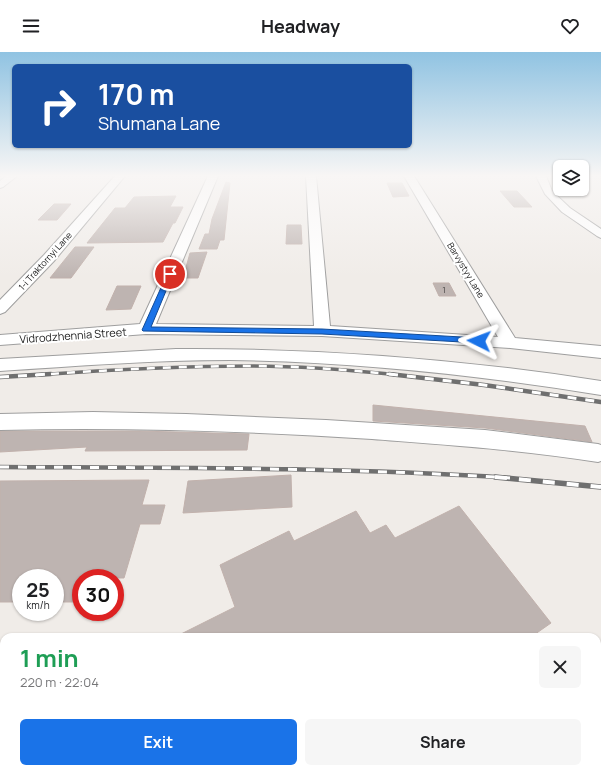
<!DOCTYPE html>
<meta charset="utf-8">
<style>
body{margin:0;font-family:Manrope,sans-serif;background:#f6f6f6;color:#202124;height:100vh;display:flex;flex-direction:column;font-size:15px;white-space:nowrap}
*{box-sizing:border-box;margin:0}
p{font-size:13px;color:#757577}
.icon{flex:none;width:22px;height:22px;fill:none;stroke:currentColor;stroke-width:2;stroke-linecap:round;stroke-linejoin:round}
.map{position:relative;flex:1;overflow:hidden}
.panel{position:absolute;left:0px;top:581px;width:601px;height:140px;display:flex;flex-direction:column;background:#fff;border-radius:12px 12px 0 0;box-shadow:0 1px 3px #0004}
.panel>*{flex:none}
.banner{position:absolute;left:12px;top:12px;width:400px;height:84px;border-radius:6px;box-shadow:0 1px 3px #0004;background:#1a4fa0;color:#fff;overflow:hidden}
.fabs{position:absolute;left:553px;top:108px;display:grid;gap:8px}
.fabs a{display:grid;place-items:center;width:36px;height:36px;border-radius:6px;background:#fff;box-shadow:0 1px 3px #0004;font-size:20px}
.speed{position:absolute;left:12px;top:517px;display:flex;gap:8px;font-size:20px;font-weight:700;text-align:center}
.speed>*{display:grid;place-content:center;width:52px;height:52px;border-radius:50%;background:#fff;box-shadow:0 1px 3px #0004;line-height:1}
.speed small{font-size:10px;font-weight:400}
.speed .limit{border:6px solid #d22;background:#fff;color:#111}
.pin{position:absolute;display:grid;place-items:center;width:34px;height:34px;color:#fff;margin:-17px;border:2px solid #fff;border-radius:50%;box-shadow:0 1px 4px #0007}
.me{position:absolute;width:44px;margin:-22px;rotate:273deg;stroke-linejoin:round;filter:drop-shadow(0 0 3px #0008)}
.turn{display:flex;align-items:center;gap:14px;height:84px;padding:0 20px;font-size:18px}
.turn .icon{width:52px;height:52px;stroke-width:2.5}
.turn b{display:block;font-size:28px;line-height:34px}
.round{display:grid;place-items:center;flex:none;width:42px;height:42px;border-radius:6px;background:#f6f6f6}
.head{display:flex;align-items:center;justify-content:space-between;height:68px;padding:0 20px}
h1{font-size:24px;font-weight:700;line-height:30px;color:#1e9e55}
.primary-button{display:flex;gap:8px;margin-top:auto;padding:8px 20px}
.primary-button a{flex:1;height:46px;border-radius:6px;background:#1a73e8;color:#fff;font-size:16px;font-weight:700;line-height:46px;text-align:center}
.primary-button a+a{background:#f6f6f6;color:#202124}
header{display:flex;justify-content:space-between;align-items:center;height:52px;padding:0 20px;background:#fff;font-size:18px;font-weight:700}
.map>svg:first-child{display:block}
</style>
<header><svg class="icon" aria-label="menu" viewBox="0 0 24 24"><path d="M4 6h16M4 12h16M4 18h16"/></svg>Headway<svg class="icon" aria-label="heart" viewBox="0 0 24 24"><path d="M12 20l-8-8c-3-5 5-10 8-4 3-6 11-1 8 4z"/></svg></header>
<div class="map">
<svg width="601" height="721" viewBox="0 0 601 721">
<rect width="100%" height="100%" fill="#f0ece8"/>
<!-- building -->
<path fill="#beb4b1" stroke="#c1b1ac" d="M226,130L230,131L224,188H220L217,197H199L205,182H209L212,167Z
M387,131H402L409,144L393,145Z
M500,139H517L532,155H514Z
M176,144L170,155H183L175,171H173L163,190L87,191L115,156H125L134,145Z
M54,152H71L57,168H38Z
M287,173H301L302,192H286Z
M75,195H94L71,226H50Z
M207,200L198,226H183L190,201Z
M433,231H449L456,244H439Z
M117,234H141L131,257L106,258Z
M373,353L585,374L592,390L485,376L373,369Z
M0,379H139L249,382L247,398L85,399L87,395L0,400Z
M291,423L292,455L183,461L188,429Z
M149,428L142,453H165L160,472H140L124,526H81V550H55V526H21V550H0V429Z
M459,454L551,571L531,585H175L235,555L220,513L289,479L294,489L356,459L370,481L386,473L395,486Z"/>
<g fill="none" stroke-linecap="round" stroke-linejoin="round">
<!-- minor casing -->
<g stroke="#9e9e9e" stroke-width="2">
<path id="minor" d="M6,124H17L3,135L0,136V129Z
M115,124H125L54,209L5,260L0,262V248L44,203Z
M208,124H218L156,272L314,274L306,124H316L330,274L498,285L404,124H414L515,286L601,294V306L510,296L322,284L146,282L0,293V283L140,272Z
M536,124H546L552,139L570,156L601,177V186L597,184L562,160L545,142Z
M176,297C319,296 460,307 601,329V343C478,323 355,310 230,308C153,308 77,314 0,319V307Z
M93,360L186,362L326,368L485,378L598,392L601,393V409L598,410C523,398 448,393 372,387C248,379 124,375 0,378V362Z"/>
</g>
<!-- minor -->
<use href="#minor" fill="#fff" fill-rule="evenodd"/>
<!-- rail-far2 casing -->
<g stroke="#6f6f6f" stroke-width="3.5">
<path id="rail-far2" d="M35,323C107,318 179,314 251,314C301,314 350,318 400,323"/>
</g>
<!-- rail-far1 casing -->
<g stroke="#6f6f6f" stroke-width="4.5">
<path id="rail-far1" d="M389,322L484,333L601,350
M0,325L51,322
M0,415C170,416 340,415 510,426"/>
</g>
<!-- rail casing -->
<g stroke="#6f6f6f" stroke-width="5.5">
<path id="rail" d="M495,425L601,435"/>
</g>
<!-- rail-far2 -->
<use href="#rail-far2" stroke="#fff" stroke-width="2.5" stroke-dasharray="8" stroke-linecap="butt"/>
<!-- rail-far1 -->
<use href="#rail-far1" stroke="#fff" stroke-width="3" stroke-dasharray="9" stroke-linecap="butt"/>
<!-- rail -->
<use href="#rail" stroke="#fff" stroke-width="4" stroke-dasharray="12" stroke-linecap="butt"/>
</g>
<!-- sky -->
<linearGradient id="sky" x2="0" y2="1"><stop stop-color="#90c3e2"/><stop offset="0.55" stop-color="#f8f6f5"/><stop offset="1" stop-color="#f8f6f5" stop-opacity="0"/></linearGradient>
<rect width="601" height="225" fill="url(#sky)"/>
<!-- route -->
<path fill="#1a73e8" stroke="#114b97" d="M168,220L173,222L151,275L322,277L479,286L482,289L479,291L322,282L143,279L142,278Z"/>
<g text-anchor="middle" dominant-baseline="central" stroke-width="4" stroke-linejoin="round" paint-order="stroke">
<!-- far-street labels -->
<g font-size="9" fill="#212121" stroke="#fff">
<text transform="translate(45 209) rotate(-48)">1-i Traktornyi Lane</text>
<text transform="translate(466 218) rotate(59)">Barvystyy Lane</text>
</g>
<!-- number labels -->
<g font-size="9" fill="#484645">
<text x="444" y="237">1</text>
</g>
<!-- street labels -->
<g font-size="11" fill="#212121" stroke="#fff">
<text transform="translate(73 283) rotate(-4)">Vidrodzhennia Street</text>
</g>
</g>
</svg>
<div class="fabs">
<a><svg class="icon" aria-label="layers" viewBox="0 0 24 24"><path d="M12 4l9 5-9 5-9-5zM3 14l9 5 9-5"/></svg></a>
</div>
<div class="speed"><div>25<small>km/h</small></div><div class="limit">30</div></div>
<div class="pin" style="left:170px;top:222px;background:#d93025"><svg class="icon" aria-label="arrive" viewBox="0 0 24 24"><path d="M6 21V4h12l-3 4 3 4H6"/></svg></div>
<svg class="me" style="left:479px;top:289px" viewBox="-20 -20 40 40"><path d="M0-17L14 15 0 8-14 15z" fill="#1a73e8" stroke="#fff" stroke-width="4"/></svg>
<div class="banner">
<div class="turn"><svg class="icon" aria-label="right" viewBox="0 0 24 24"><path d="M7 20v-9h11M14 6l5 5-5 5"/></svg><div><b>170 m</b>Shumana Lane</div></div>
</div>
<section class="panel">
<div class="head"><div><h1>1 min</h1><p>220 m · 22:04</p></div><a class="round"><svg class="icon" aria-label="close" viewBox="0 0 24 24"><path d="M6 6l12 12M18 6L6 18"/></svg></a></div>
<div class="primary-button"><a>Exit</a><a>Share</a></div>
</section>
</div>
